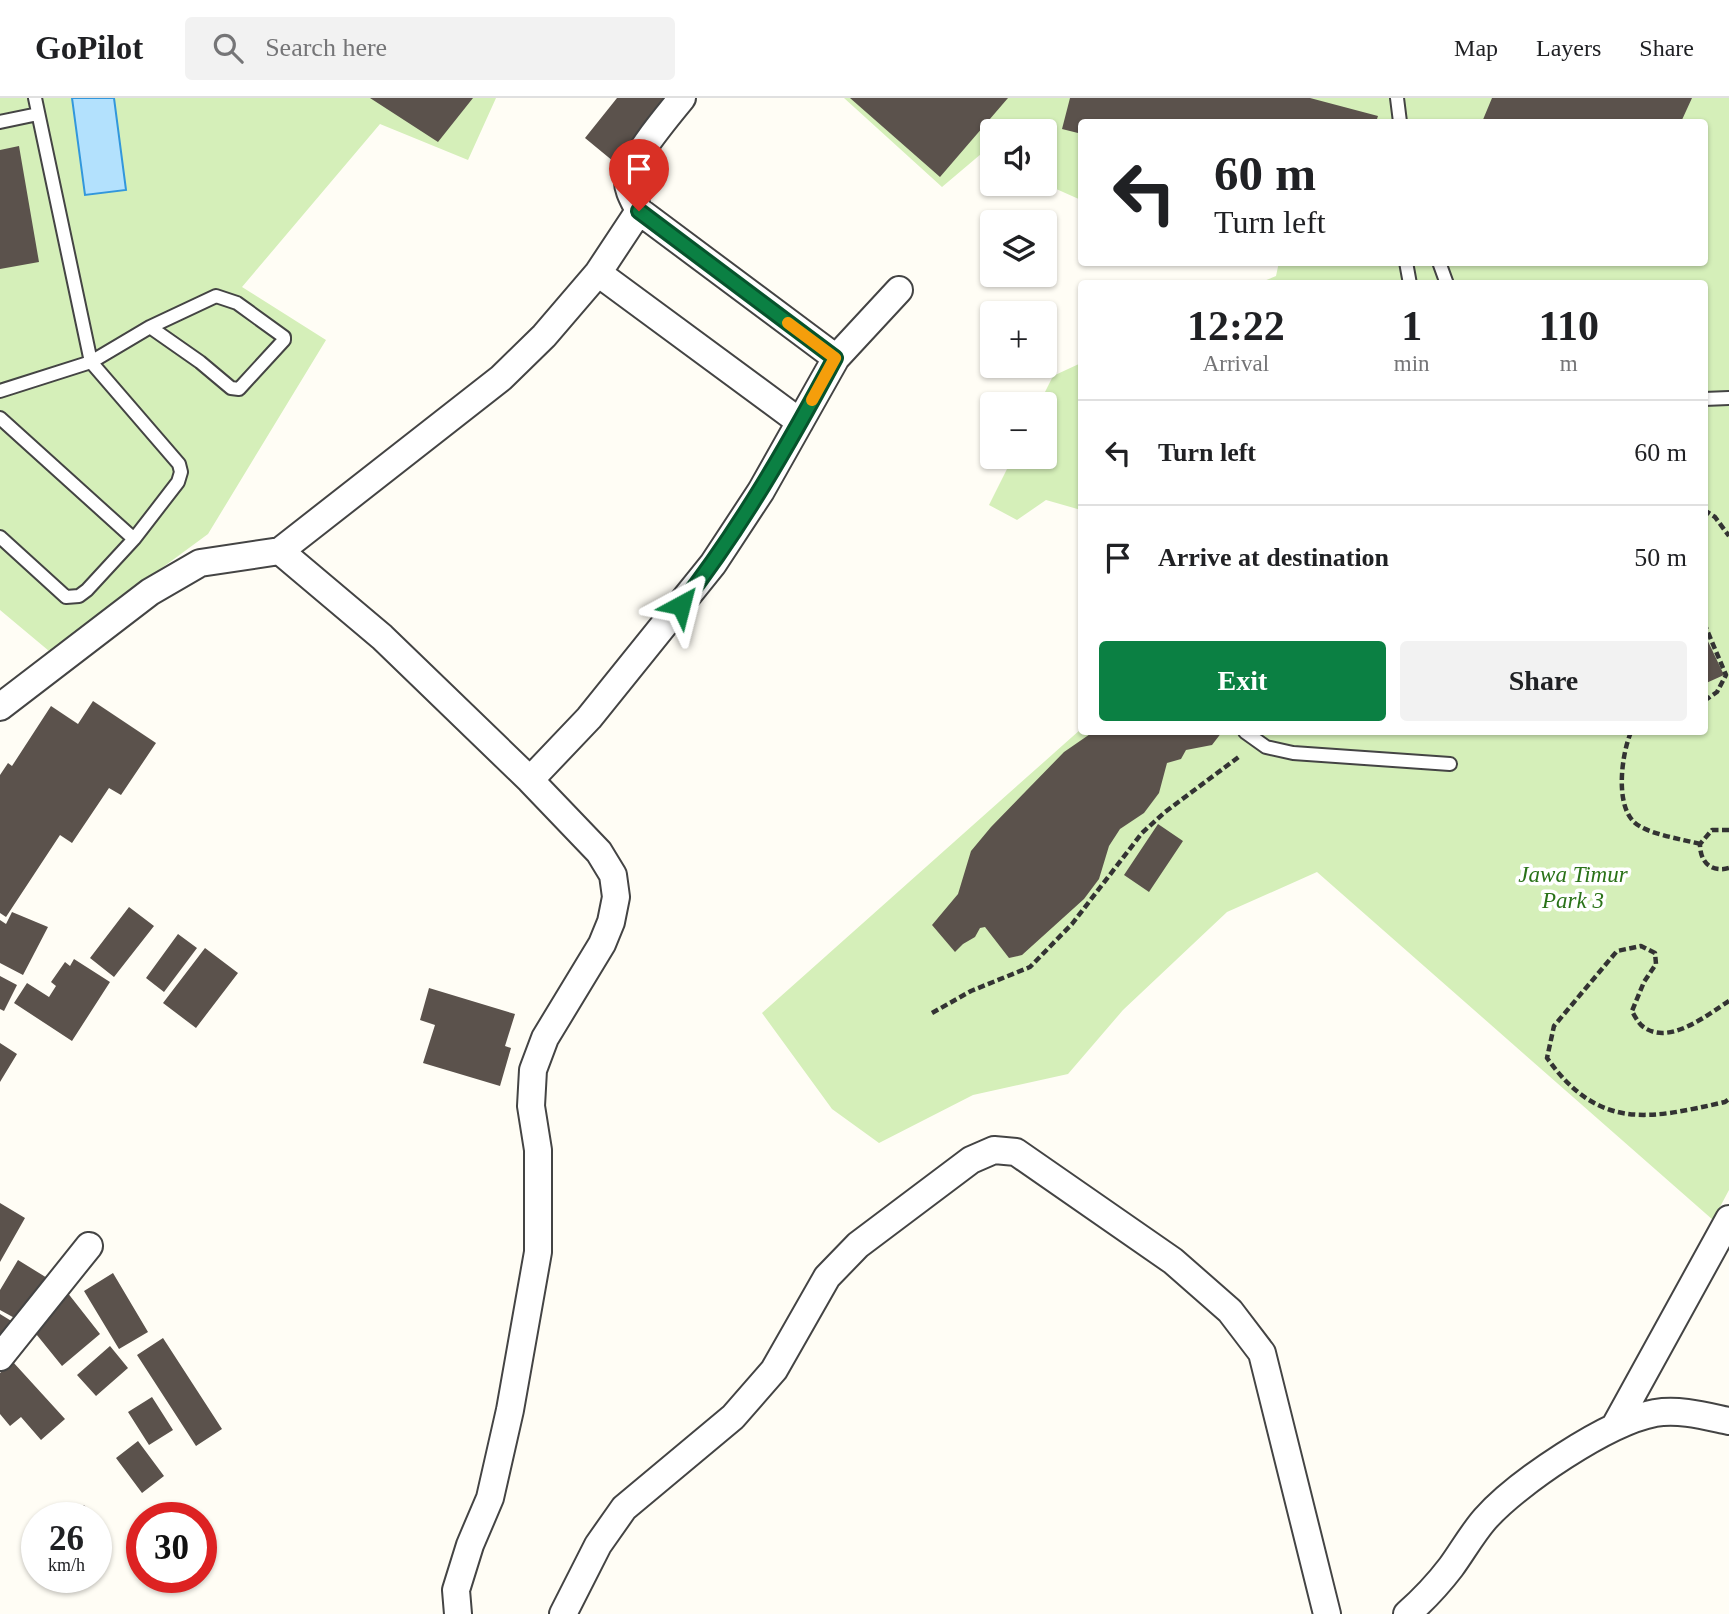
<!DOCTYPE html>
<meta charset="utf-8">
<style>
body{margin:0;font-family:Georgia,serif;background:#f2f2f2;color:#202124;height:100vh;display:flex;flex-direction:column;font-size:26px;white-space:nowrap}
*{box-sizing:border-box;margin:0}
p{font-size:23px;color:#757577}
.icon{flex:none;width:38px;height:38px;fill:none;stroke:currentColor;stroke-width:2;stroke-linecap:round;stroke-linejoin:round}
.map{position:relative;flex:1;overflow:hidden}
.sheet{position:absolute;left:1078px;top:182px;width:630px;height:455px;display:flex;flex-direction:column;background:#fff;border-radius:7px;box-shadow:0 2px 5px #0004}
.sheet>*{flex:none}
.banner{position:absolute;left:1078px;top:21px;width:630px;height:147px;border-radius:7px;box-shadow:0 2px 5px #0004;background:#fff;color:#202124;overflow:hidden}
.buttons{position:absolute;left:980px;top:21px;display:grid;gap:14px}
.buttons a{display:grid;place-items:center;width:77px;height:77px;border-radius:7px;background:#fff;box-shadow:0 2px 5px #0004;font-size:35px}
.speed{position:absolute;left:21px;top:1404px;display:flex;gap:14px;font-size:35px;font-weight:700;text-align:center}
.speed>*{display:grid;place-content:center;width:91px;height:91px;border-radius:50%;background:#fff;box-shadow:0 2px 5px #0004;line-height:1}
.speed small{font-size:18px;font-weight:400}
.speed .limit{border:10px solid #d22;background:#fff;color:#111}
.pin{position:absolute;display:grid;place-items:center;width:60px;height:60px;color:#fff;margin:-72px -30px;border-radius:50% 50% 50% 0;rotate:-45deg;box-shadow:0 0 7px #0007}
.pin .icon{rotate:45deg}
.me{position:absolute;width:77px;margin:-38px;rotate:38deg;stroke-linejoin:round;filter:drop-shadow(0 0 5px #0008)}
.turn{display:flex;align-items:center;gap:24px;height:147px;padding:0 21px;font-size:32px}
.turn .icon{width:91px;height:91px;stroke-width:2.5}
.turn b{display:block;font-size:49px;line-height:60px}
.eta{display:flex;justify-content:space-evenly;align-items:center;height:119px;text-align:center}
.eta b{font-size:42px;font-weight:600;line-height:49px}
.action{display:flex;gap:14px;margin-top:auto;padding:14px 21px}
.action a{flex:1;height:80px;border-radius:7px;background:#0b8043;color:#fff;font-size:28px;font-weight:600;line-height:80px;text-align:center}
.action a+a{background:#f2f2f2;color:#202124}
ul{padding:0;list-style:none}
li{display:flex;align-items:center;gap:21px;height:105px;padding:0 21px;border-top:2px solid #e0e0e0}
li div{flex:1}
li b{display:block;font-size:26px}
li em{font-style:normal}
header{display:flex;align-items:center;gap:42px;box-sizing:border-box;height:98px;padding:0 35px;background:#fff;border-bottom:2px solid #e0e0e0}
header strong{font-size:33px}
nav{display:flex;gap:38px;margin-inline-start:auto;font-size:24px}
.search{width:490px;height:63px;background:#f2f2f2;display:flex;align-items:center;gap:18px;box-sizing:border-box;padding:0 24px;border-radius:7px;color:#757577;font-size:26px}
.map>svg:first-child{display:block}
</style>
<header>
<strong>GoPilot</strong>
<div class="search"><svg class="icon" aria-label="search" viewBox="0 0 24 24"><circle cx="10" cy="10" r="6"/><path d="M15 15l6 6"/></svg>Search here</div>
<nav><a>Map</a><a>Layers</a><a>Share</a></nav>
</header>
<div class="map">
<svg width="1729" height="1516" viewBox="0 0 1729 1516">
<rect width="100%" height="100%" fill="#fffdf5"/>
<!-- green -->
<path fill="#d5efb9" d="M0,0H496L468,62L380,26L242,189L326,242L208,436L49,553L0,512Z
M844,0H1729V1092L1713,1122L1317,774L1227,814L1123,912L1068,976L973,997L879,1045L832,1011L762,915L1081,631L1082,634H1704V186L1259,185L1276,178L1279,164H1704V24H1082L1081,102L1045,86V33H992V61L981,56L942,89Z
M1081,265V412L1046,402L1017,422L989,407L1013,359H1045V306H1039L1053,278Z"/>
<!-- water -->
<path fill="#b3e1fd" stroke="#3297dc" stroke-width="2" d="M72,0H114L126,92L85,97Z"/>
<!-- building -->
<path fill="#5b524c" d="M370,0H473L438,44Z
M617,0H674L619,68L585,40Z
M850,0H1008L940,79Z
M1070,0H1310L1378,18L1376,24H1082V36L1062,31Z
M1492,0H1692L1681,24H1482Z
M19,48L39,164L0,171V52Z
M1704,535L1724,577L1704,586Z
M93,603L156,645L121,697L109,690L72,745L60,737L6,819L0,815V677L8,665L12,668L51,608L78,626Z
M1093,634H1222L1212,647L1186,652L1181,661L1167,665L1159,695L1144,715L1120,731L1109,748L1099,781L1084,801L1022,857L1009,860L985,829L980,830L975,839L963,846L955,854L932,827L958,796L971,753L991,729L1064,654Z
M1158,726L1183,743L1149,794L1124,777Z
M129,809L154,828L114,879L90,860Z
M12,814L48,829L23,877L0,865V822L6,826Z
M178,836L197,850L164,894L146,880Z
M205,850L238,875L196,930L163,905Z
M74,861L110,884L72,943L14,905L27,885L49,899L56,888L51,884L65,864L70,868Z
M0,878L17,887L4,913L0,911Z
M429,890L515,916L505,948L511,950L500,988L423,965L435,927L420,922Z
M0,945L17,956L0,984Z
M0,1105L25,1120L0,1164Z
M18,1162L52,1183L20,1223L0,1212V1192Z
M113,1175L148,1234L119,1251L84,1193Z
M67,1194L100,1236L62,1268L28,1226Z
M0,1216L13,1224L0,1248Z
M163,1240L222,1331L196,1348L137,1257Z
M110,1248L128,1270L96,1298L77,1277Z
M13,1264L65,1321L41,1342L21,1319L10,1328L0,1316V1275Z
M152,1299L173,1332L149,1347L128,1314Z
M138,1343L164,1378L142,1395L116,1360Z
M84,1407L94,1419H70Z"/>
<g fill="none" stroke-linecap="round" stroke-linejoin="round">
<!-- lane casing -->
<g stroke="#444" stroke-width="16">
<path id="lane" d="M1397,0L1400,24
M0,24L38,16
M1406,164L1410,186
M1439,164L1447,186
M0,293L91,264L150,229L216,198L237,205L284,239V242L239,291L231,290L200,264L150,229
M1704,301L1729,300
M0,320L134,441
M0,439L66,499L79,498L87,492L134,441L178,384L181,374L179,366L91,264L35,0
M1245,634L1266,649L1293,655L1450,666"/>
</g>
<!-- street casing -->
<g stroke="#444" stroke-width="30">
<path id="street" d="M639,113L836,260
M598,175L800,324
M280,453L382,539L530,682L599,754L613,777L616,799L611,824L602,846L545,940L533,972L531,1008L538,1052V1154L510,1312L490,1400L470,1447L456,1492L458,1516
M0,609L150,494L200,465L280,453L501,280L544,238L598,175L639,113C635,104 627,92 628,82C629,63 669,16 682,0
M530,682L589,620L713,466L761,393L836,260L899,192
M0,1259L89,1148
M1615,1328L1729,1121
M563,1516L598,1447L624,1410L733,1319L774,1272L827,1179L858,1147L971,1062L994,1052L1016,1054L1173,1163L1230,1213L1262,1255L1327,1516
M1407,1516C1423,1502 1438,1486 1451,1469C1462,1454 1472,1436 1485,1421C1517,1385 1607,1324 1655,1315C1680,1311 1705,1318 1729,1323"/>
</g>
<!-- path -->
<path stroke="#333" stroke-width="4.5" stroke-dasharray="7 3.5" stroke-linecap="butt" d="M1704,412L1715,419L1729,438
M1704,525L1726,577L1717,594L1704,603
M1631,634C1622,655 1615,704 1633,723C1645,736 1682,741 1700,746
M1729,732H1712L1700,746C1700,764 1711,775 1729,770
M1729,903C1707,917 1667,950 1641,927C1638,924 1634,917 1632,913L1644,884L1656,866L1655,855L1641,848L1617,853L1554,928L1547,960C1599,1033 1649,1021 1725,1004L1729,1001
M932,915L971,893L1030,869L1072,826L1142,735L1165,714L1240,658"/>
<!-- lane -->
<use href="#lane" stroke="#fff" stroke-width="12"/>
<!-- street -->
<use href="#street" stroke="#fff" stroke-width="26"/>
</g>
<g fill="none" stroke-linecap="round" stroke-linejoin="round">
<!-- route casing -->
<g stroke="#07532c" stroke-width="18">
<path id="route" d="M639,113L835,260C789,346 741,430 681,507"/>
</g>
<!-- route -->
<use href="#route" stroke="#0b8043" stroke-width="12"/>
<!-- slow -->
<path stroke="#f59e0b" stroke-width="12" d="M788,225L835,260L812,302"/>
</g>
<g text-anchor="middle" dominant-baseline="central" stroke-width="7" stroke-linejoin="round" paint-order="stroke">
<!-- park labels -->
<g font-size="23" font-style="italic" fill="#2a7218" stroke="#fff">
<text x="1573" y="776">Jawa Timur<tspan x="1573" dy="26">Park 3</tspan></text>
</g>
</g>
</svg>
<div class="buttons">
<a><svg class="icon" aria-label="sound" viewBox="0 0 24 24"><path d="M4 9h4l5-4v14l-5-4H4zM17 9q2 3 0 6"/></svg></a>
<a><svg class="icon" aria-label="layers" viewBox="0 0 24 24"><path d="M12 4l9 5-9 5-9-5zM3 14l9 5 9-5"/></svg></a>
<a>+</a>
<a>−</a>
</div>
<div class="speed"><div>26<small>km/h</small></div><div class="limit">30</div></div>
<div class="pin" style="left:639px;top:113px;background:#d93025"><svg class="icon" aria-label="arrive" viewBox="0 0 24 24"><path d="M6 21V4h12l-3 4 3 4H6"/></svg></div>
<svg class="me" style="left:681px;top:507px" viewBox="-20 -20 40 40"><path d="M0-17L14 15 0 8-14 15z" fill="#0b8043" stroke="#fff" stroke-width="4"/></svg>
<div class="banner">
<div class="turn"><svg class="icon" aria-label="left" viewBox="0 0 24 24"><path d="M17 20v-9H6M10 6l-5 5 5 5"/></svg><div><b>60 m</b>Turn left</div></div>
</div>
<section class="sheet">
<div class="eta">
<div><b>12:22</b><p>Arrival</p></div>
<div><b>1</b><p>min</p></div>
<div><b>110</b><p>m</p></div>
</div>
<ul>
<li><svg class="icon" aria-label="left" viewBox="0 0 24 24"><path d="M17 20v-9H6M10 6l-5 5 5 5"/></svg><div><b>Turn left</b></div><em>60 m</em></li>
<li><svg class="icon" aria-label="arrive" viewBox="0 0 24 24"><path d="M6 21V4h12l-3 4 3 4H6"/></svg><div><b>Arrive at destination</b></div><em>50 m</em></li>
</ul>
<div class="action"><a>Exit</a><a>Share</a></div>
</section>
</div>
